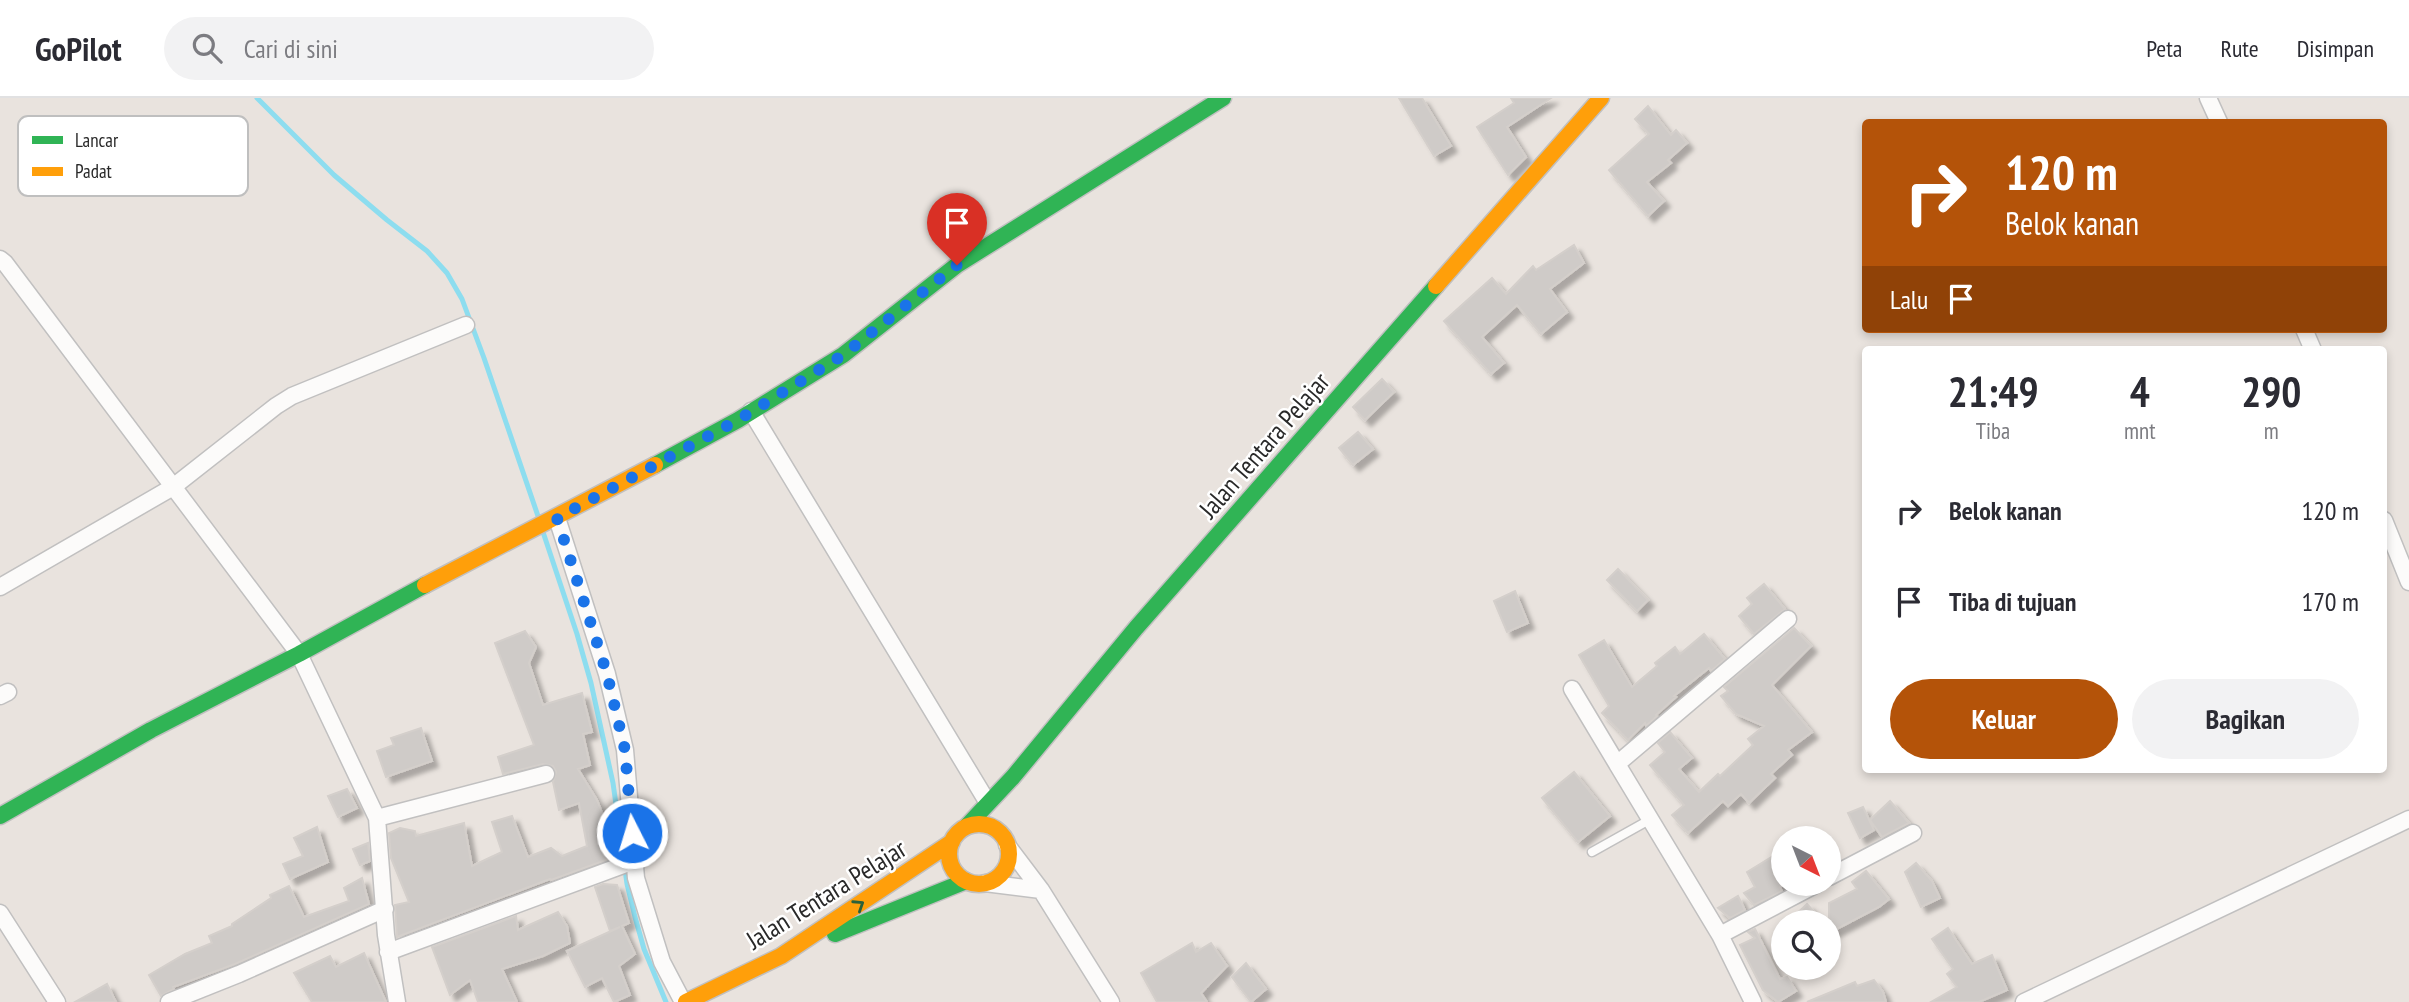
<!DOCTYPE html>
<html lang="id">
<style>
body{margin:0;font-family:"PT Sans Narrow",sans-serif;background:#f2f2f3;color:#2b2b33;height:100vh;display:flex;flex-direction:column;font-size:26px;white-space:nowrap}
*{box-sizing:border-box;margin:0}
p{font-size:23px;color:#7c7c81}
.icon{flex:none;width:38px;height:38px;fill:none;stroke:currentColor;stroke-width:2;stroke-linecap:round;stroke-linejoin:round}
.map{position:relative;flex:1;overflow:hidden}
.side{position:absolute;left:1862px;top:248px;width:525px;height:427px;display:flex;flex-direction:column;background:#fff;border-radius:7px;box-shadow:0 4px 10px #0003}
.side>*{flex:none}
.hud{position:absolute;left:1862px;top:21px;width:525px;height:214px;border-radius:7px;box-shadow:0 4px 10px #0003;background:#b45309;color:#fff;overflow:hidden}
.needle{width:46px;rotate:138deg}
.fabs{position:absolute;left:1771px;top:728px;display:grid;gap:14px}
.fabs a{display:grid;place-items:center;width:70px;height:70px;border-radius:50%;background:#fff;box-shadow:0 4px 10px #0003;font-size:35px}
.pin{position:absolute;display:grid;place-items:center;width:60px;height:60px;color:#fff;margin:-72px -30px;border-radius:50% 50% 50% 0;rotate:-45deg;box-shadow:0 0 7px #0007}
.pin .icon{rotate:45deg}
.me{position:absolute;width:77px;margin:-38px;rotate:355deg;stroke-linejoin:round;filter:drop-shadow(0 0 5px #0008)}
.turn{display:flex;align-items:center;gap:24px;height:147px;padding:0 28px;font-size:32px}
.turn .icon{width:91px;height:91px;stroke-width:2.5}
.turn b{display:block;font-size:49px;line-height:60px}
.then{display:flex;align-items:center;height:66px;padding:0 28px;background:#0003;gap:14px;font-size:26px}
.eta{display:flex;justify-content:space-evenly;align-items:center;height:119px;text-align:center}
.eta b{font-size:42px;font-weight:700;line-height:49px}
.action{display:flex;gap:14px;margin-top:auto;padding:14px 28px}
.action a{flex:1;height:80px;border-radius:42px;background:#b45309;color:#fff;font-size:28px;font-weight:700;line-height:80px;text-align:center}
.action a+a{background:#f2f2f3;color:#2b2b33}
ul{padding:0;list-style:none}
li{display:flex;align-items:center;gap:21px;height:91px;padding:0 28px}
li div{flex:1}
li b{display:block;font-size:26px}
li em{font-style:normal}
header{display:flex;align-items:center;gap:42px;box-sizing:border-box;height:98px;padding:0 35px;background:#fff;border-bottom:2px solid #e1e1e2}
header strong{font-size:33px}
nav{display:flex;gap:38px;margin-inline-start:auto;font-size:24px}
.search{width:490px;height:63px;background:#f2f2f3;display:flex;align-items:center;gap:18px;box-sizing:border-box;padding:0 24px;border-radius:38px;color:#7c7c81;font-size:26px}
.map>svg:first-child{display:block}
</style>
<header>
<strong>GoPilot</strong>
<div class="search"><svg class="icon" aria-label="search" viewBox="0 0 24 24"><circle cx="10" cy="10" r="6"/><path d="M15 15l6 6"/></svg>Cari di sini</div>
<nav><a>Peta</a><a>Rute</a><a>Disimpan</a></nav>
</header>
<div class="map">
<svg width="2409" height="904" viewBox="0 0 2409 904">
<defs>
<filter id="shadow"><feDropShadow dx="6" dy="6" stdDeviation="2" flood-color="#0004"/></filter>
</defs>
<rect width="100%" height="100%" fill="#e9e3de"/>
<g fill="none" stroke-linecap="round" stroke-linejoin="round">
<!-- stream -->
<path stroke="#8dddef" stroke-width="5" d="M257,0L334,77L387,122L427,153L447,175L462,201L484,260L539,421
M543,434L577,536L591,585L613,685L627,786L635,819L644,851L666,904"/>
</g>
<!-- building -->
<path fill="#cfcbc8" stroke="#d4cfcb" stroke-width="2" filter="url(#shadow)" d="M1399,0H1422L1451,48L1434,58Z
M1511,0H1551L1507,29L1526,59L1508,77L1477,29L1514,5Z
M1648,8L1671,37L1676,32L1687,45L1668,62L1671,65L1647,84L1664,103L1648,118L1609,72L1649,36L1635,21Z
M1574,147L1584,165L1550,191L1567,214L1541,236L1517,207L1482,239L1504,265L1491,276L1444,223L1492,180L1506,196L1533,168L1536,172Z
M1382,281L1394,294L1365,322L1353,309Z
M1358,334L1373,351L1353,367L1339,350Z
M1618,471L1648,502L1637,513L1607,482Z
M1764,486L1785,511L1754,536L1739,518L1752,506L1747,500Z
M1515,493L1528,525L1507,534L1494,503Z
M1794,530L1811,548L1772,587L1812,634L1788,652L1792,657L1771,676L1775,680L1749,705L1741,696L1728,708L1723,703L1688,735L1672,717L1684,707L1650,667L1665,654L1658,645L1670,634L1692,660L1679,671L1699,694L1718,676L1720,678L1753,647L1748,641L1764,628L1736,616L1721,598L1728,593L1724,589Z
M525,533L536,549L529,565L543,607L582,595L592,634L583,636L590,667L578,671L597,702L607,727L614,759L551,782L550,781L397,839L395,807L409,804L391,760L389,735L400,730L415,733L416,738L464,725L472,768L502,754L492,724L512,718L528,759L551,750L562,758L587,748L579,705L559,712L553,684L556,674L553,668L543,666L503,676L498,659L534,647L495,545Z
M1704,536L1725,561L1711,573L1709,570L1674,598L1676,599L1656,617L1657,618L1646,628L1645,625L1628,642L1602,615L1609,608L1579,557L1604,542L1632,589L1657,568L1655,565L1675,549L1680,556Z
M421,630L432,663L386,679L377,653L394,647L391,640Z
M1574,674L1610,718L1578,744L1542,700Z
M347,691L357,710L338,719L328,698Z
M1890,703L1909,725L1882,739L1870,722Z
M1863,709L1874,732L1860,740L1848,715Z
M317,729L328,764L290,781L283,766L303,758L294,740Z
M368,745L370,763L360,767L353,751Z
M1783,752V787L1780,789L1782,793L1754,807L1744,795L1755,789L1747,774Z
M1916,765L1932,783L1940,800L1921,809L1905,774Z
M1866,773L1889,801L1879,809L1829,835V805L1857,791L1852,784Z
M362,780L369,806L235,866L173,889L174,891L161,898L149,877L185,856L212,845L209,838L232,828V826L271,800L270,797L289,788L304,819L349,803L344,790Z
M603,786L617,787L629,825L622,828L635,856L619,868L630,897L614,904L602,880L585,889L567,853L620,829L610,833L595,789Z
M1738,798L1745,812L1730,820L1718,810Z
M1807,806L1823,824H1788Z
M558,814L567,828L570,845L543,858L502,871L517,904H478L470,882L450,897L432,849L516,818L518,832Z
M1948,830L1972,866L1992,857L2007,892L1979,904H1931L1957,889L1947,876L1953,871L1932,841Z
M1755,831L1780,881L1787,879L1796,893L1778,904L1763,892L1740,847L1755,840L1748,834Z
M1192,845L1196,854L1211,845L1227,868L1201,895L1207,904H1157L1141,875Z
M364,855L386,904H312L294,875L330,858L336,869Z
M1246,865L1266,891L1251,904L1232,879Z
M1874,882L1883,894L1886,904H1807L1855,884L1857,888Z
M107,886L116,904H75Z"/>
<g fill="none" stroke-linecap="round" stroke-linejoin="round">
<!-- lane casing -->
<g stroke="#c1c0c0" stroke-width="11">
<path id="lane" d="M1592,754L1651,721"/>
</g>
<!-- street casing -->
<g stroke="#c1c0c0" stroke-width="19">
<path id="street" d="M2208,0L2219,24
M0,161L5,165L299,556L377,720L386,837L397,904
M2304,231L2313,252
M751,313L988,705
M557,420L607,576L625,652L636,780L662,864L683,904
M2384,422L2409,484
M0,489L173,389L276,308L292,298L466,227
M1572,591L1617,666
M0,598L8,594
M377,720L546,676
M1007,747L1041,792L1111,904
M1829,779L1913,735
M985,785L1041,792
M0,815L57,904
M1720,837L1817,786
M388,854L634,763
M169,904L239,876L385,811
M1753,904L1720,837L1617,666L1788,521
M2024,904L2409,721"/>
</g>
<!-- fast casing -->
<g stroke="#c1c0c0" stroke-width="19">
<path id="fast" d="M655,367L738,322L843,257L957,167L1223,0
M0,718L151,632L299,556L425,487
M967,728L1013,679L1136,530L1436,188
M835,836L966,783"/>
</g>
<!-- slow casing -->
<g stroke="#c1c0c0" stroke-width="19">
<path id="slow" d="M1436,188L1601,0
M425,487L655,367
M949 756a30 30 0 1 1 60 0a30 30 0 1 1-60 0Z
M686,904L781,858L952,744"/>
</g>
<!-- lane -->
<use href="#lane" stroke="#fcfbfa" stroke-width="8"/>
<!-- street -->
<use href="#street" stroke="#fcfbfa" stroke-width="16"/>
<!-- fast -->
<use href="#fast" stroke="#30b455" stroke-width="16"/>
<!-- slow -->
<use href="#slow" stroke="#ff9f0a" stroke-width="16"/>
</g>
<!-- one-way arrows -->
<defs><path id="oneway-chevron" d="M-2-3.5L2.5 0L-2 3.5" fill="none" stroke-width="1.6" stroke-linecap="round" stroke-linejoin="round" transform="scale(1.75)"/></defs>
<use stroke="#2c613b" href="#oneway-chevron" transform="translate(859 807) rotate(-33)"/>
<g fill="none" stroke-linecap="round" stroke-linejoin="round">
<!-- route -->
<path stroke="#1a73e8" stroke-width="12" stroke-dasharray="0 21.6" d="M632,735L625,652L607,576L557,420L738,322L843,257L957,167"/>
</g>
<g text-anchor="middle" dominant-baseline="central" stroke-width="5" stroke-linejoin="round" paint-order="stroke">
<!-- street labels -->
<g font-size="26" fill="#292929" stroke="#fff">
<text transform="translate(1264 347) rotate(-49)">Jalan Tentara Pelajar</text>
<text transform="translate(826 796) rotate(-32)">Jalan Tentara Pelajar</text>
</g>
</g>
<!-- legend -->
<rect x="18" y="18" width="230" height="80" rx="10" fill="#fff" stroke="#bfbfbf" stroke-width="2"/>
<rect x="32" y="38" width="31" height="8" fill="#30b455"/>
<rect x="32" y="69" width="31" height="9" fill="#ff9f0a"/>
<g font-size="19" fill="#292929">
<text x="75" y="49">Lancar</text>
<text x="75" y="80">Padat</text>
</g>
</svg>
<div class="fabs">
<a><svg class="needle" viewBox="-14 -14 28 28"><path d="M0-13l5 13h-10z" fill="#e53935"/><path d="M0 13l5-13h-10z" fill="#7c7c81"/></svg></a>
<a><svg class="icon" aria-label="search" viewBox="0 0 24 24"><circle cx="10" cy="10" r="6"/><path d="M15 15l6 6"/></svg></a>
</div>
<div class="pin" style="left:957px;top:167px;background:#d93025"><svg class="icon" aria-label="arrive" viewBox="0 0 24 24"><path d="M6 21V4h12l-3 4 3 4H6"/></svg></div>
<svg class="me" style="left:632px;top:735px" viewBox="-20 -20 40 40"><circle r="17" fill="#1a73e8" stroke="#fff" stroke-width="3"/><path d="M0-11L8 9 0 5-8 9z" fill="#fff"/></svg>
<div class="hud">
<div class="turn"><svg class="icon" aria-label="right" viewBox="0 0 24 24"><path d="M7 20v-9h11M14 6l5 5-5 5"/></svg><div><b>120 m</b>Belok kanan</div></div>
<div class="then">Lalu<svg class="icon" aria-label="arrive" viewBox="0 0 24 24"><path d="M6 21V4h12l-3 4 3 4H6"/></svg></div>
</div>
<section class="side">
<div class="eta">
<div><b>21:49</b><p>Tiba</p></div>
<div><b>4</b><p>mnt</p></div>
<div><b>290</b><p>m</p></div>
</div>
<ul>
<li><svg class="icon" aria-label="right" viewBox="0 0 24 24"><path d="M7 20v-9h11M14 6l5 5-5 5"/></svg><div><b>Belok kanan</b></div><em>120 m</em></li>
<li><svg class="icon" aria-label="arrive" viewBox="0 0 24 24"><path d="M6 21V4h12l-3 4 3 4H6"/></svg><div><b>Tiba di tujuan</b></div><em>170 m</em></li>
</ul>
<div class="action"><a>Keluar</a><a>Bagikan</a></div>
</section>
</div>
